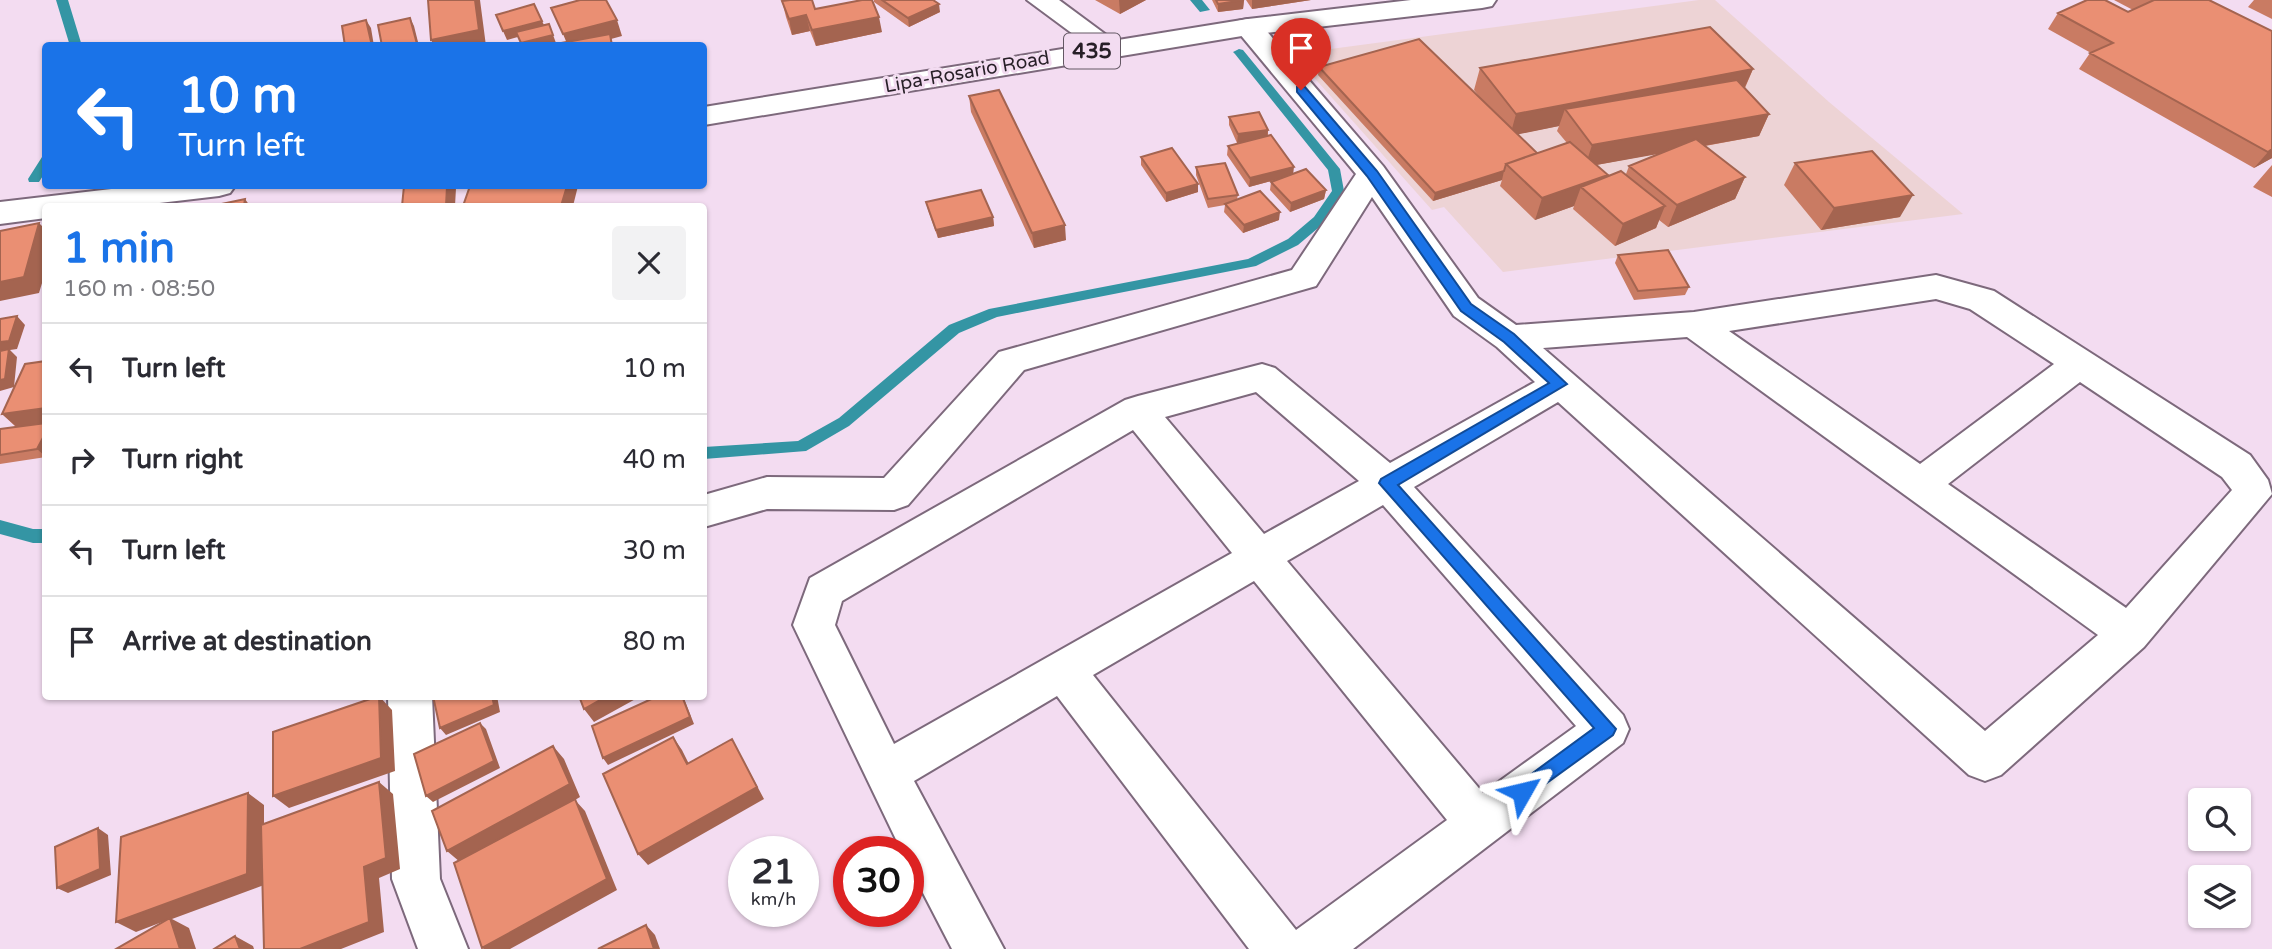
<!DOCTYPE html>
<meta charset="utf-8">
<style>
body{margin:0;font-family:"Varela Round",sans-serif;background:#f2f2f3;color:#2b2b33;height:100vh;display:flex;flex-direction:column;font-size:26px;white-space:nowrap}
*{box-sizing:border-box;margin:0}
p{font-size:23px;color:#7c7c81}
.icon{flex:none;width:38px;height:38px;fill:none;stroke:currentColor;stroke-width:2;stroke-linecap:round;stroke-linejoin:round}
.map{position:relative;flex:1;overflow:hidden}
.panel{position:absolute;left:42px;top:203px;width:665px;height:497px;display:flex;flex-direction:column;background:#fff;border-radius:7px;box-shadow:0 2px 5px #0004}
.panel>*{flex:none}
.top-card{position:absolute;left:42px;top:42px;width:665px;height:147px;border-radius:7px;box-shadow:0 2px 5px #0004;background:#1a73e8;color:#fff;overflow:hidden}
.controls{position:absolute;left:2188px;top:788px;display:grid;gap:14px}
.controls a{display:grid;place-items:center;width:63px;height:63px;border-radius:7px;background:#fff;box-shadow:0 2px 5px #0004;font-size:35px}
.speed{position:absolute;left:728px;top:836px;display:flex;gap:14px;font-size:35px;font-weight:700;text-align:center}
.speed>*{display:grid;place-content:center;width:91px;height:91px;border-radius:50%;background:#fff;box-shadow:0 2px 5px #0004;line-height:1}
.speed small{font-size:18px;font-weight:400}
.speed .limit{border:10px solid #d22;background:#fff;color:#111}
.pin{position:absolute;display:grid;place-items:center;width:60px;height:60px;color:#fff;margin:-72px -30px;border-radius:50% 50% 50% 0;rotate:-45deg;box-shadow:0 0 7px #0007}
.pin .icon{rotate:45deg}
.me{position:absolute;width:77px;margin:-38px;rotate:53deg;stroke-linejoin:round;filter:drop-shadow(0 0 5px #0008)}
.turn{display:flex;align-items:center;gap:24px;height:147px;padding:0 21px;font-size:32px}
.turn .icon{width:91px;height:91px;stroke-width:2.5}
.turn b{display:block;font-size:49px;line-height:60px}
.round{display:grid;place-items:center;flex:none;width:74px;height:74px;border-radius:7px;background:#f2f2f3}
.overview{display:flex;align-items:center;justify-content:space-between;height:119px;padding:0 21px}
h1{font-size:42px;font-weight:800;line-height:52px;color:#1a73e8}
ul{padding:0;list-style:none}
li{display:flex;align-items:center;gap:21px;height:91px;padding:0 21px;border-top:2px solid #e1e1e2}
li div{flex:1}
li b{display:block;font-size:26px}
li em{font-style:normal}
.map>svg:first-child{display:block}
</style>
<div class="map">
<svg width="2272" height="949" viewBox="0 0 2272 949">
<rect width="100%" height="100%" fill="#f3dcf1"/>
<!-- education -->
<path fill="#edd3d5" d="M1699,0H1715L1829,102L1963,214L1503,272L1444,207L1432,210L1293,54Z"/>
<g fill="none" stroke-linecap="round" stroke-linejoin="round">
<!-- stream -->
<path fill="#3495a4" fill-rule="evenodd" d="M56,0H68L82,46H70Z
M1190,0H1202L1210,10L1200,12Z
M1239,49L1243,50L1340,169L1344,191L1324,223L1298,245L1256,266L997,317L959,333L849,426L806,451L704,459V447L798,441L839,418L949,325L989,309L1248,259L1288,239L1314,217L1332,191L1328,170L1235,54L1233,52Z
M46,156V171L39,182H29L28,179L42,157Z
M0,520L33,529H46V543H33L0,534Z"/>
<!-- street casing -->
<g stroke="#7d697c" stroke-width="4">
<path id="street" d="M1027,0H1059L1124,48L1120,54L1110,56L1100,54Z
M1248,19L1258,21L1383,166L1478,298L1516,325L1694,312L1936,275L1994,291L2250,455L2268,480L2272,494L2144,647L2001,775L1985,781L1969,775L1558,402L1414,487L1623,715L1629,729L1623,743L1353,949H1249L1057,696L914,781L1004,949H952L908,864V852H902L793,625L810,578L1125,400L1138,396L1262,364L1275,368L1390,463L1535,382L1497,347L1454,316L1372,197L1316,286L1024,370L908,505L894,510L767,509L704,527V495L767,477L884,478L999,352L1292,270L1356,174L1234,27L1238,21ZM1936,299L1970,309L2054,364L1920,464L1729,331ZM1687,337L2098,635L1985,731L1543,348ZM2080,382L2222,477L2232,490L2126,608L1948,484ZM1256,392L1359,481L1264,534L1165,417ZM1133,430L1232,553L894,744L835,625L842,601ZM1383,505L1576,726L1483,793L1287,561ZM1254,581L1447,820L1296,930L1093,675Z
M388,696H432L440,879L468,949H418L392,879Z"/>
</g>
<!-- primary casing -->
<g stroke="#7d697c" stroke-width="4">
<path id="primary" d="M1411,0H1496L1492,6L1482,8L1248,35L704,125V107L1248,19Z
M137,186H235L230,193L219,196L134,206H46V218L0,224V202Z"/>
</g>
<!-- street -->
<use href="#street" fill="#fff" fill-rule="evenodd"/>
<!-- primary -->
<use href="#primary" fill="#fff" fill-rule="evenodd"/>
</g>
<!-- wall -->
<path fill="#c97b63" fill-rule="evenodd" d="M874,0H933L940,12L909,27L874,2Z
M1095,0H1146L1120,14Z
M1212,0H1244L1243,9L1218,12Z
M1246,0H1311L1252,9Z
M2114,0H2209L2272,31V158L2254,168L2079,69L2090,53H2091L2048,29L2058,13L2128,12L2133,10Z
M2254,0H2272V19L2248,7Z
M782,1L815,9L882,32L816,46L810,31L792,35L786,17Z
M1319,67L1481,99L1474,90L1480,68L1753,69L1745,88L1769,114L1759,136L1705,146L1745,177L1735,199L1668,227L1659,220L1656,228L1615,246L1573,209L1574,206L1535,220L1500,186L1502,180L1433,201L1318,75ZM1559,126L1557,131L1567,143L1537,153L1517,134ZM1660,153L1629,166L1626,174L1607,177L1596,165Z
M969,96L1066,240L1034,248L971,112Z
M1229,117L1268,130V136L1293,174L1326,190L1324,199L1290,212L1270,190L1271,182L1279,179L1249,187L1227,155L1228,146L1249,141L1237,143L1229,125Z
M1141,157L1198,192L1166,202L1141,165Z
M1795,163L1900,217L1821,230L1784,185Z
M2272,165V197L2253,187Z
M1196,167L1238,195L1237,199L1279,220L1243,233L1224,212L1225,205L1208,208L1196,175Z
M926,202L993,217L994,226L938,238L928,210Z
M1618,255L1689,287L1685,295L1634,300L1615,263Z
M46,361V457L0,464V429L16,427L2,414Z"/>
<!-- shaded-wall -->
<path fill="#a46450" d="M475,0H480L486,46H434L431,40Z
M1119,0H1146L1120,14Z
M1244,0L1243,9L1218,12V4Z
M1252,0H1311L1252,9Z
M939,4L940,12L909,27L908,18Z
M806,15L810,31L792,35L789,19Z
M879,17L882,32L816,46L812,30Z
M410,18L414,26L419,46H411Z
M366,20L371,28L374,46H372Z
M617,20L622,36L611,39L614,46H568L563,34Z
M542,21L546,29L507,40L503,31Z
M549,24L556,43L547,46H522L521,43Z
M1753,69L1743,91L1565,109L1559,126L1510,136L1516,114Z
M1769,114L1759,136L1585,167L1592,145Z
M1268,130L1267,138L1237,143L1238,134Z
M2272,149V158L2254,168L2268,152Z
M1294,167L1293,175L1249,187L1250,178Z
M1504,171L1502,180L1433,201L1435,193Z
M1608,175L1599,197L1581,187L1574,206L1535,220L1542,198Z
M1745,177L1735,199L1668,227L1677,205Z
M1198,184V192L1166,202V193Z
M85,186H100L87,188Z
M447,186H454L456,188L455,206H446Z
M567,186H578L573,206H561Z
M1326,190L1324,199L1290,212L1291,203Z
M1913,195L1900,217L1821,230L1834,208Z
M245,199L250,206H244Z
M1665,206L1656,228L1615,246L1623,224Z
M1280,212L1279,220L1243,233L1244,225Z
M993,217L994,226L938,238L936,230Z
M39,223L46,230V270L39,293L0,301V282Z
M1065,225L1066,240L1034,248L1032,233Z
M17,316L25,325L17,349L10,350L17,357L14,387L0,391V342Z
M46,408V425L19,429L2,414Z
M46,432V457L37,449Z
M379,696L392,710L395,771L289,808L273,796Z
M492,696H497L500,712L446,735L440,728Z
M607,696H641L594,722L584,709Z
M682,696H683L694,724L608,765L603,758Z
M480,723L486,729L500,768L433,802L426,796Z
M673,737L682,750L695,776L687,764Z
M732,739L764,799L648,865L638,854Z
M553,746L564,759L580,797L575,800L585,811L617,890L510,949H484L482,948L460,862L447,851Z
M379,782L393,794L400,869L379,878L384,932L341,949H300L364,867Z
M248,793L264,805V885L172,919L189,928L196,949H180L170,919L136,932L116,922Z
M98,828L108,835L111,875L68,893L57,888Z
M646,925L655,935L660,949H654Z
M235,936L253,946L254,949H240Z"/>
<!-- building -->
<path fill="#ea8f73" stroke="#a46450" stroke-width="2" d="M428,0H475L479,30L431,40Z
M580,0H606L617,20L563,34L551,8Z
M790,0H812L815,9L862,0H872L879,17L812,30L806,15L789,19L782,1Z
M882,0H933L939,4L908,18Z
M1216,0H1244L1218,4Z
M2087,0H2105L2128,12L2154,0H2209L2272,31V149L2268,152L2090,53L2113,43L2058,13Z
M534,4L542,21L503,31L496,15Z
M410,18L417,44L411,46H382L378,25Z
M366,20L372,46H345L342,26Z
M549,24L553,35L521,43L516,32Z
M1710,27L1753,69L1516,114L1480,68Z
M610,34L612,46H545Z
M1419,39L1537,153L1506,164L1504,171L1435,193L1319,67Z
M1737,80L1769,114L1592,145L1565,109Z
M999,90L1065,225L1032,233L969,96Z
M1259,112L1268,130L1238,134L1229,117Z
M1271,135L1294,167L1250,178L1228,146Z
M1696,139L1745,177L1677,205L1629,166Z
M1570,142L1608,175L1542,198L1506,164Z
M44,148H46V164L43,165Z
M1172,148L1198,184L1166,193L1141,157Z
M1872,151L1913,195L1834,208L1795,163Z
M1225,163L1238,195L1208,199L1196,167Z
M1306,169L1326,190L1291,203L1271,182Z
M1621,171L1665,206L1623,224L1581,187Z
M404,186H447L446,206H402Z
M470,186H567L561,206H463Z
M981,190L993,217L936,230L926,202Z
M1260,191L1280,212L1244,225L1225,204Z
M245,199L244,206H212Z
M39,223L24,277L0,282V231Z
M1668,250L1689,287L1638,291L1618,255Z
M17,316L9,341L0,342V319Z
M9,349L5,379L0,380V351Z
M46,361V408L2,414L25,364Z
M46,423V432L37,449L0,455V429Z
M379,696L381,758L273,796V732Z
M433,696H492L494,705L440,728Z
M579,696H607L584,709Z
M658,696H682L690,717L603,758L592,726Z
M480,723L494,761L426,796L414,754Z
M673,737L687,764L732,739L757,787L638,854L603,774Z
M553,746L570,784L447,851L432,811Z
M379,782L386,858L364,867L369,922L300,949H264L261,825Z
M248,793L247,874L116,922L121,837Z
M575,799L607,879L482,948L454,863Z
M98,828L100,869L57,888L55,847Z
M170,918L180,949H116Z
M646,925L654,949H598Z
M235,936L240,949H214Z"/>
<!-- route -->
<path fill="#1a73e8" stroke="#114b97" stroke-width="2" d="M1297,87H1305L1377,171L1471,304L1514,334L1567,384L1398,485L1616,729L1613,735L1522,801L1515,798L1512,792L1515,786L1594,728L1379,483L1381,479L1549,383L1504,342L1461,311L1367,176L1297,92Z"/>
<g text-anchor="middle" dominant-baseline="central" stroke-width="6" stroke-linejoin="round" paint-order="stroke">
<!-- far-street labels -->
<g font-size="19" fill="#271f27" stroke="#f3dcf1">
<text transform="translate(967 72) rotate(-10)">Lipa-Rosario Road</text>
</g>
<!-- shield labels -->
<rect fill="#f3dcf1" stroke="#645864" stroke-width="2" x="1064" y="33.5" width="56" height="35" rx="5"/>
<g font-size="21" font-weight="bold" fill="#271f27">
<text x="1092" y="51">435</text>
</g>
</g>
</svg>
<div class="controls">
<a><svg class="icon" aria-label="search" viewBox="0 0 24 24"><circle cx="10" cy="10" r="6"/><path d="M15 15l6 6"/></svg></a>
<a><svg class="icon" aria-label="layers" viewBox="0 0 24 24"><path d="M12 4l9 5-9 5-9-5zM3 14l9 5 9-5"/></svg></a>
</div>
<div class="speed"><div>21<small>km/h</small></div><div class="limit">30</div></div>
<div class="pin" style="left:1301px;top:90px;background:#d93025"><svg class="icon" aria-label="arrive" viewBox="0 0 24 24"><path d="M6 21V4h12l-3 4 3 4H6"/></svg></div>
<svg class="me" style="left:1522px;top:792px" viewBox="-20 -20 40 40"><path d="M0-17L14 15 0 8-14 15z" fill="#1a73e8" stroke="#fff" stroke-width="4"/></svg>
<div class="top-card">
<div class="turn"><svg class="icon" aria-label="left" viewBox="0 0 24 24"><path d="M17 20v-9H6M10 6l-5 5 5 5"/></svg><div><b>10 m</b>Turn left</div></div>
</div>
<section class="panel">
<div class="overview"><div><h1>1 min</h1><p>160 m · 08:50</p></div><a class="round"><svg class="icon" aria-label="close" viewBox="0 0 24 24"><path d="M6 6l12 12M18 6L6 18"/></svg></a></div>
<ul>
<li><svg class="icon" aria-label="left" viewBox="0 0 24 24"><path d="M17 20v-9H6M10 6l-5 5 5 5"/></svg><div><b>Turn left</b></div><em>10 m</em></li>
<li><svg class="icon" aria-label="right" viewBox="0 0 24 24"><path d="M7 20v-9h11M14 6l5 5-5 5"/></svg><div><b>Turn right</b></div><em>40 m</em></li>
<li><svg class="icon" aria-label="left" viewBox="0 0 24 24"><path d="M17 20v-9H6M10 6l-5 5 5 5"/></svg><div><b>Turn left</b></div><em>30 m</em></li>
<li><svg class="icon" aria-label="arrive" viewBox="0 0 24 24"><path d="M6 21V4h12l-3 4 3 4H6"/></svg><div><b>Arrive at destination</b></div><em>80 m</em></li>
</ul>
</section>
</div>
